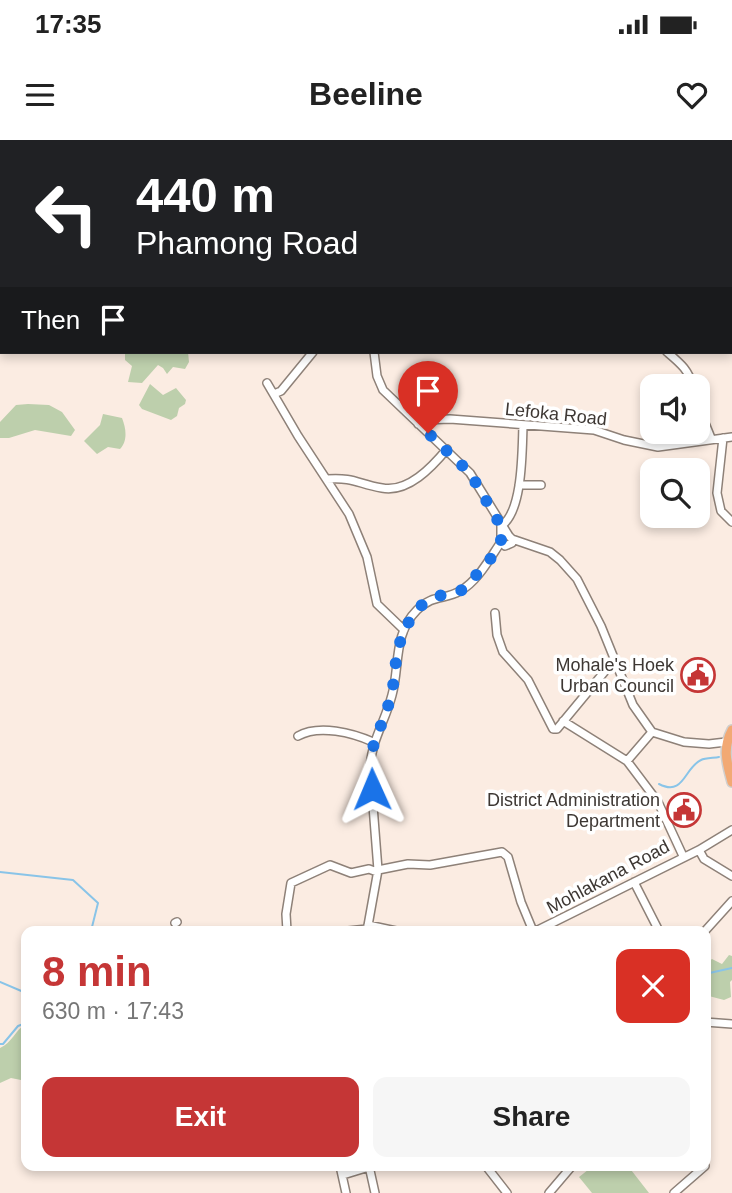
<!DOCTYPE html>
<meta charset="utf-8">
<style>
body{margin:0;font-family:Arial,sans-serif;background:#f6f6f6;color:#222;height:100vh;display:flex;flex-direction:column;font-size:26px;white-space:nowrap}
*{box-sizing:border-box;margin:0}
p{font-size:23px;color:#767676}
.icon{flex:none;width:38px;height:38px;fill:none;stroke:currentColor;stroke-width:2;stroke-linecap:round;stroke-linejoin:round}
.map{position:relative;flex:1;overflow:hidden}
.sheet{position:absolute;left:21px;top:786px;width:690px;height:245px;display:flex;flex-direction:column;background:#fff;border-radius:14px;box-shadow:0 4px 10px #0003}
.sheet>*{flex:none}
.banner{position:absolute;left:0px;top:0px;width:733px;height:214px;box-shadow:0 4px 10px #0003;background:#202124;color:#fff;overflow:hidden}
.buttons{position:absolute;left:640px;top:234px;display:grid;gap:14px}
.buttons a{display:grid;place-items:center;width:70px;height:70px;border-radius:14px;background:#fff;box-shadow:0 4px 10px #0003;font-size:35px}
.pin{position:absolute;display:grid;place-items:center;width:60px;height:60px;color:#fff;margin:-72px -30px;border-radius:50% 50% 50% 0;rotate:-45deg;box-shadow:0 0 7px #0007}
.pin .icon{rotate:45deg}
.me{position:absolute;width:77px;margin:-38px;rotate:359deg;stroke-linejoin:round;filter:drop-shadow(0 0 5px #0008)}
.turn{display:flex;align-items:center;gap:24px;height:147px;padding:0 21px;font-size:32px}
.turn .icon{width:91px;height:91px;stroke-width:2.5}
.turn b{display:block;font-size:49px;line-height:60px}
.then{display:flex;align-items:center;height:66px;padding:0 21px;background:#0003;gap:14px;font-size:26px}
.round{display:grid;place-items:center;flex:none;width:74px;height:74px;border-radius:14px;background:#f6f6f6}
.overview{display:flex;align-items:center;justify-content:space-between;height:119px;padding:0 21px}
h1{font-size:42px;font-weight:800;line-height:52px;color:#c53636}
.button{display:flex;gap:14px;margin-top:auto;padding:14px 21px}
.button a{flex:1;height:80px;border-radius:14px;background:#c53636;color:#fff;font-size:28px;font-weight:800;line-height:80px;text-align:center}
.button a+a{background:#f6f6f6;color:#222}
.status{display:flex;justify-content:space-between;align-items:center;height:49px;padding:0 35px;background:#fff;direction:ltr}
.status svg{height:19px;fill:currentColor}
header{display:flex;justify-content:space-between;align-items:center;height:91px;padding:0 21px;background:#fff;font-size:32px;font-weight:800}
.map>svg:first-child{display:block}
</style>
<div class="status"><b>17:35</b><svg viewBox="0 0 49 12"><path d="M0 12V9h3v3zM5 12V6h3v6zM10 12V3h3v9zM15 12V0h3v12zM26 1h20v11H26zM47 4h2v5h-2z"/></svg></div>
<header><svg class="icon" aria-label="menu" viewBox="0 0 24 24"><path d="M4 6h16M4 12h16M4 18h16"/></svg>Beeline<svg class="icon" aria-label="heart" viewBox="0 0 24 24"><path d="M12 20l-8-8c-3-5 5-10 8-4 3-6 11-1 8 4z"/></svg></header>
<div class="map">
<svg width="732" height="1053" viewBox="0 0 732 1053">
<rect width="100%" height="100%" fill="#fbece2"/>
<!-- green -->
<path fill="#bdcfac" d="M128,212H188L189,222L185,229L173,227L167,234L163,228L158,225L142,243L128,242L132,226L125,220V214Z
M150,244L163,255L176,248L186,260L185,264L179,268L177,276L171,280L142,269L139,265Z
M28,264L49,265L62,272L75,290L71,296L35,290L9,298H0V282L16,265Z
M103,274L122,278C126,288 128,301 120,309L108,307L97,314L84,301L100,285Z
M729,815L732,816V840L730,842L731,857L724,860L705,855V824L712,819L722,824Z
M26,884V941L11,938L0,943V908C12,903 15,890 26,884Z
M593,1026H628L649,1053H592L579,1037Z"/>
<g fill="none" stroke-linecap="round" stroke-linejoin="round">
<!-- stream -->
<path stroke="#89c4e8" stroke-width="2" d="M266,0L273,2
M540,0L541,2
M59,2L63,0
M284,2L285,0
M659,644C684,657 684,628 701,620C705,618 714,618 719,617
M0,732L73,740L98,763L91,791
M705,834L732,828
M0,842L26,853
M0,904H3L18,886L26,883"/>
<!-- minor casing -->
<g stroke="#8e8178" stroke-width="10">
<path id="minor" d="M520,0L521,2
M311,2L312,0
M374,212L377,236L383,250L470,333L509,396
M667,212C680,223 689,230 693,247
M267,243L298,296L349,374L367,417L377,464L404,490
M274,254L281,251L313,212
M698,266L711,298
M418,284L424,280L450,279L594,290L624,300L658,307L732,297
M723,298L717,353L721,371L732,382
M327,339C354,337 358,344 382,348C408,353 432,327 447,309
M519,345H541
M501,386C523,372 522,310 523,286
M501,386V402L505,406L512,403V399L509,396
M512,399L550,412L560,420L577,439L601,486L633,565L652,592L684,602L709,604L726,602
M495,473L497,495L503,512L528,540L553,589H557L615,519
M563,581L627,621L658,662L683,716
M298,596C319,584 353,593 373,602
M627,621L652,592
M699,710L704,719L732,736
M378,730L408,724L430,725L502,712L508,717L521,762L533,791
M634,742L659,791
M175,783L177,782
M368,785L396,791
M287,791L286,774L291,743L330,725L351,733L369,729L377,732
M348,791L367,789
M367,791L378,730L370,627C372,599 385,582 392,555C400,526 393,494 417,470C433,454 445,460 460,451C478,441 490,418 501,402
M536,791L699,710L732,690
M705,791L732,761
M705,882L732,884
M340,1026L346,1053
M369,1026L375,1053
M486,1026L507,1053
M343,1035L369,1027
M549,1053L572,1026
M674,1053L705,1026"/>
</g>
<!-- major casing -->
<g stroke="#d0cfce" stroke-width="12">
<path id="major" d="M732,590C722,609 727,623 732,642"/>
</g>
<!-- minor -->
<use href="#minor" stroke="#fff" stroke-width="7"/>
<!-- major -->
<use href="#major" stroke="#f2a974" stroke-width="9"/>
</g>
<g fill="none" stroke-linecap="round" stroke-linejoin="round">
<!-- route -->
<path stroke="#1a73e8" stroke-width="12" stroke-dasharray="0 21.6" d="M372,649V610L392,555L397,512L404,490L415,472L422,465L437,456L453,454L464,449L492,417L502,398L501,386L470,333L428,293"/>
</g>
<!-- icons -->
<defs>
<g id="civic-ring" transform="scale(1.75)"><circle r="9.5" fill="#fff" stroke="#c53636" stroke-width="1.5"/><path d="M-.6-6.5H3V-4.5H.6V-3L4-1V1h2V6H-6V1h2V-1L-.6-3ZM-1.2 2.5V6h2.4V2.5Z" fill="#c53636"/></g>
</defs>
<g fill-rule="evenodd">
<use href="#civic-ring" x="698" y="535"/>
<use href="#civic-ring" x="684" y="670"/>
</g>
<g text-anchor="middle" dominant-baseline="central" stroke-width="7" stroke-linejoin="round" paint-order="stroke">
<!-- street labels -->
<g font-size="18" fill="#3d3733" stroke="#fff">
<text transform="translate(556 274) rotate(6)">Lefoka Road</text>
<text transform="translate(608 737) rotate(-28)">Mohlakana Road</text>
</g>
<!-- poi labels -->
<g font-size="18" fill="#3d3733" stroke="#fff" text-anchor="end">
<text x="674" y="525">Mohale's Hoek<tspan x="674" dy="21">Urban Council</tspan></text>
<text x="660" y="660">District Administration<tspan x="660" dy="21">Department</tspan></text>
</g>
</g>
</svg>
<div class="buttons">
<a><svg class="icon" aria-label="sound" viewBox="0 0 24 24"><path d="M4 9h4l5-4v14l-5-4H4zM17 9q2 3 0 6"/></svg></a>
<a><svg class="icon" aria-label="search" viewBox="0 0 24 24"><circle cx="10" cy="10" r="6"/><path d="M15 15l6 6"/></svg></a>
</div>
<div class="pin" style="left:428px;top:293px;background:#d93025"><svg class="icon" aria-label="arrive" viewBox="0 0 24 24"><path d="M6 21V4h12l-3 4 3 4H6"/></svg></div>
<svg class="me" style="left:372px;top:649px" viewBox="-20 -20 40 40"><path d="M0-17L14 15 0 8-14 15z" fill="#1a73e8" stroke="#fff" stroke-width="4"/></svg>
<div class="banner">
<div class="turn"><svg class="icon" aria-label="left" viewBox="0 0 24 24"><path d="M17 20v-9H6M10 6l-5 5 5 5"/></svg><div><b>440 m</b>Phamong Road</div></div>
<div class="then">Then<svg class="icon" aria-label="arrive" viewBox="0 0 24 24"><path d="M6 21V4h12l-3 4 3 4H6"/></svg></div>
</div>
<section class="sheet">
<div class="overview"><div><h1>8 min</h1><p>630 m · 17:43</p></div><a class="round" style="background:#d93025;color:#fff"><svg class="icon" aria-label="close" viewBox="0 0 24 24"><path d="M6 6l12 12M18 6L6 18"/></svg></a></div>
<div class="button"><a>Exit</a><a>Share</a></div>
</section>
</div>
